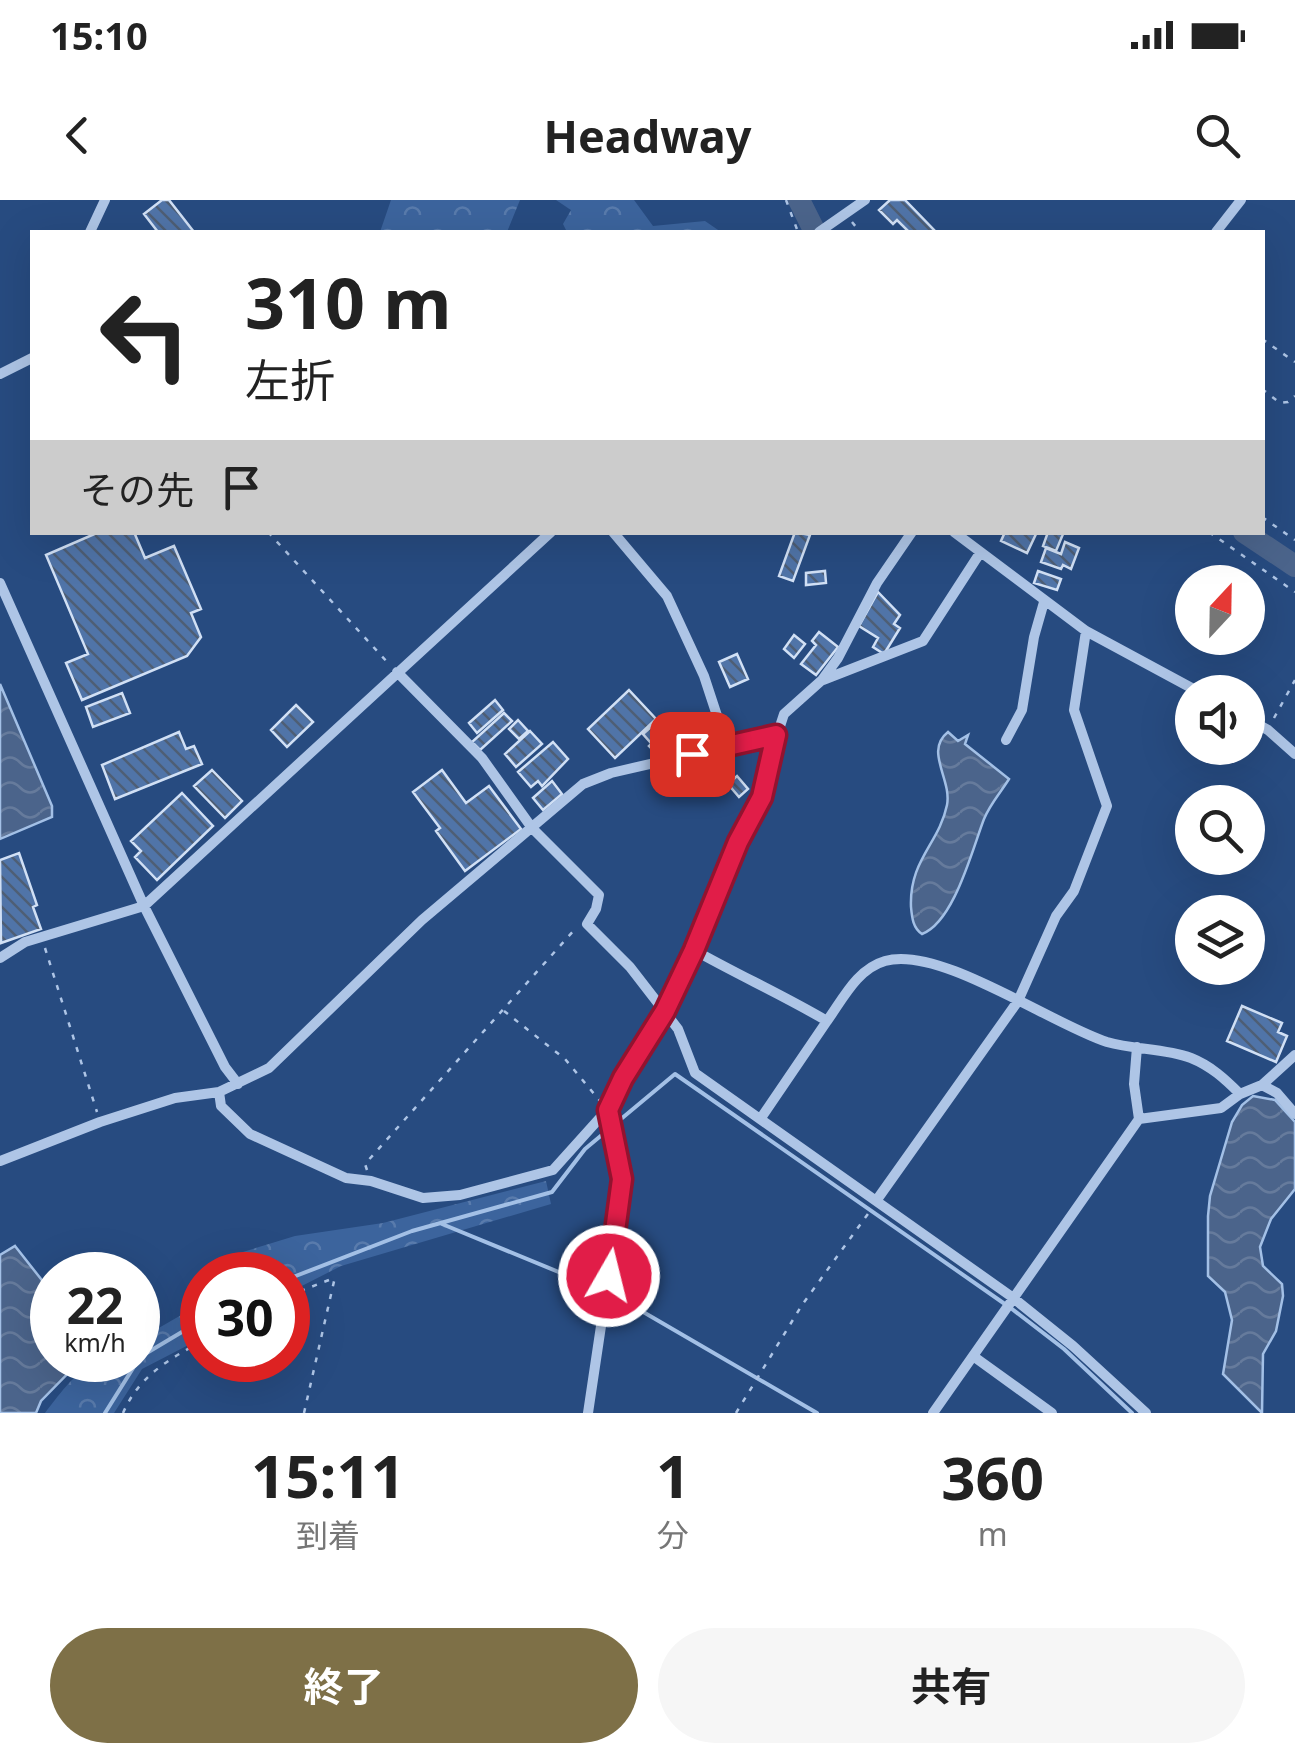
<!DOCTYPE html>
<html lang="ja">
<meta charset="utf-8">
<style>
body{margin:0;font-family:"Noto Sans","Noto Sans JP",sans-serif;background:#f6f6f6;color:#222;height:100vh;display:flex;flex-direction:column;font-size:38px;white-space:nowrap}
*{box-sizing:border-box;margin:0}
p{font-size:32px;color:#767676}
.icon{flex:none;width:55px;height:55px;fill:none;stroke:currentColor;stroke-width:2;stroke-linecap:round;stroke-linejoin:round}
.map{position:relative;height:1213px;overflow:hidden}
.drawer{display:flex;flex-direction:column;background:#fff;flex:1}
.drawer>*{flex:none}
.guide{position:absolute;left:30px;top:30px;width:1235px;height:305px;border-radius:0px;box-shadow:0 10px 40px #0002;background:#fff;color:#222;overflow:hidden}
.needle{width:65px;rotate:22deg}
.tools{position:absolute;left:1175px;top:365px;display:grid;gap:20px}
.tools a{display:grid;place-items:center;width:90px;height:90px;border-radius:50%;background:#fff;box-shadow:0 10px 40px #0002;font-size:50px}
.speed{position:absolute;left:30px;top:1052px;display:flex;gap:20px;font-size:50px;font-weight:700;text-align:center}
.speed>*{display:grid;place-content:center;width:130px;height:130px;border-radius:50%;background:#fff;box-shadow:0 10px 40px #0002;line-height:1}
.speed small{font-size:25px;font-weight:400}
.speed .limit{border:15px solid #d22;background:#fff;color:#111}
.pin{position:absolute;display:grid;place-items:center;width:85px;height:85px;color:#fff;margin:-42px;border-radius:20px;box-shadow:0 5px 15px #0006}
.me{position:absolute;width:110px;margin:-55px;rotate:8deg;stroke-linejoin:round;filter:drop-shadow(0 0 8px #0008)}
.turn{display:flex;align-items:center;gap:35px;height:210px;padding:0 50px;font-size:45px}
.turn .icon{width:130px;height:130px;stroke-width:2.5}
.turn b{display:block;font-size:70px;line-height:85px}
.then{display:flex;align-items:center;height:95px;padding:0 50px;background:#0003;gap:20px;font-size:38px}
.eta{display:flex;justify-content:space-evenly;align-items:center;height:170px;text-align:center}
.eta b{font-size:60px;font-weight:700;line-height:70px}
.cta{display:flex;gap:20px;margin-top:auto;padding:20px 50px}
.cta a{flex:1;height:115px;border-radius:60px;background:#7e7047;color:#fff;font-size:40px;font-weight:700;line-height:115px;text-align:center}
.cta a+a{background:#f6f6f6;color:#222}
.status{display:flex;justify-content:space-between;align-items:center;height:70px;padding:0 50px;background:#fff;direction:ltr}
.status svg{height:28px;fill:currentColor}
header{display:flex;justify-content:space-between;align-items:center;height:130px;padding:0 50px;background:#fff;font-size:45px;font-weight:700}
.map>svg:first-child{display:block}
</style>
<div class="status"><b>15:10</b><svg viewBox="0 0 49 12"><path d="M0 12V9h3v3zM5 12V6h3v6zM10 12V3h3v9zM15 12V0h3v12zM26 1h20v11H26zM47 4h2v5h-2z"/></svg></div>
<header><svg class="icon" aria-label="back" viewBox="0 0 24 24"><path d="M15 5l-7 7 7 7"/></svg>Headway<svg class="icon" aria-label="search" viewBox="0 0 24 24"><circle cx="10" cy="10" r="6"/><path d="M15 15l6 6"/></svg></header>
<div class="map">
<svg width="1295" height="1213" viewBox="0 0 1295 1213">
<defs>
<pattern id="forest-crowns" width="20" height="18" patternUnits="userSpaceOnUse" patternTransform="scale(2.5)"><rect width="20" height="18" fill="#3c649d"/><path d="M2 6a3 3 0 1 1 6 0M12 15a3 3 0 1 1 6 0" fill="none" stroke="#597bac"/></pattern>
<pattern id="water-waves" width="16" height="10" patternUnits="userSpaceOnUse" patternTransform="scale(2.5)"><rect width="16" height="10" fill="#4b648b"/><path d="M0 5q4-4 8 0t8 0" fill="none" stroke="#667b9c"/></pattern>
<pattern id="building-back-hatch" width="6" height="6" patternUnits="userSpaceOnUse" patternTransform="scale(2.5)"><rect width="6" height="6" fill="#5074a8"/><path d="M-1 5l2 2M0 0l6 6M5-1l2 2" fill="none" stroke="#4e5e75"/></pattern>
</defs>
<rect width="100%" height="100%" fill="#274b80"/>
<!-- forest -->
<path fill="url(#forest-crowns)" d="M391,0H520L507,32H380Z
M556,0H634L653,26L705,21L721,32H567L563,24L571,10Z
M546,981L551,1004L341,1066L288,1093V1075H217V1060L295,1036L383,1023Z
M202,1103V1138L142,1169L114,1213H45C77,1172 83,1160 138,1160V1140Z"/>
<!-- water -->
<path fill="url(#water-waves)" stroke="#a3c0e6" stroke-width="2.5" d="M0,484L52,606V617L0,639Z
M948,532L958,541L968,535L965,544L1009,579C1001,592 990,604 984,619C972,650 954,722 922,734C913,728 912,718 911,707C909,660 939,644 947,605C952,579 924,551 948,532Z
M1253,896L1275,900L1295,922V989L1271,1019L1260,1047L1263,1066L1282,1084L1283,1096L1276,1131L1263,1154L1262,1213L1223,1174L1232,1120L1225,1092L1208,1076V1016L1210,996L1232,922L1242,905Z
M15,1046L52,1093V1160H81L41,1201L36,1213H0V1055Z"/>
<g fill="none" stroke-linecap="round" stroke-linejoin="round">
<!-- stream -->
<path stroke="#a3c0e6" stroke-width="4" d="M442,1024L600,1089
M288,1079L412,1031L552,992L585,949L675,874L1012,1109L1064,1149L1132,1213
M614,1095L817,1213
M105,1213L140,1157L202,1120"/>
<!-- river -->
<path stroke="#4b648b" stroke-width="22" d="M799,0L815,32
M1244,332L1295,366"/>
</g>
<!-- building -->
<path fill="url(#building-back-hatch)" stroke="#d1e0f5" stroke-width="2.5" d="M162,0H169L194,32H158L144,14Z
M890,0H905L936,32H909L897,20L893,24L879,10Z
M99,332H134L145,358L174,346L201,409L191,413L201,437L187,456L82,500L66,463L88,454L46,355Z
M795,332L810,335L793,381L779,376Z
M1005,332H1034L1036,334L1027,353L1001,341Z
M1048,332L1063,334L1056,351L1043,346Z
M1065,342L1079,348L1071,369L1063,365L1061,369L1041,362L1046,348L1061,354Z
M825,371L826,383L806,385V373Z
M1038,371L1061,379L1057,390L1034,383Z
M878,392L900,415L894,424L900,428L884,454L873,447L878,438L859,426Z
M819,432L838,447L816,475L801,464L816,445L812,441Z
M794,435L805,444L794,458L784,449Z
M737,454L748,479L730,487L719,462Z
M629,490L656,519L615,558L588,529Z
M122,493L130,513L93,527L86,507Z
M495,500L503,510L477,533L469,523Z
M296,505L313,522L287,547L271,530Z
M504,513L512,521L480,550L472,542Z
M518,520L528,531L519,539L509,529Z
M659,520L666,527L650,542L643,534Z
M669,527L677,536L657,554L649,546Z
M530,531L542,544L516,567L505,554Z
M179,532L186,549L194,546L202,564L115,599L102,565Z
M553,542L568,559L542,586L538,581L531,587L518,572Z
M212,570L242,601L225,618L194,586Z
M442,570L466,603L489,586L521,629L465,671L436,631L440,628L413,592Z
M737,576L748,589L739,597L728,584Z
M552,581L562,594L543,610L533,598Z
M182,593L213,626L157,680L135,657L141,651L131,641Z
M19,653L37,705L33,707L41,729L1,743L0,660Z
M1242,806L1282,823L1278,832L1287,836L1276,862L1227,841Z"/>
<g fill="none" stroke-linecap="round" stroke-linejoin="round">
<!-- path -->
<path stroke="#aec5e6" stroke-width="2.5" stroke-dasharray="5 8" stroke-linecap="butt" d="M786,0L798,32
M852,22L860,32
M1262,139L1295,162
M1262,189L1280,203L1288,202L1295,196
M1262,317L1295,340
M268,332L389,464
M1209,332L1295,392
M1274,518L1295,480
M45,748L97,912
M504,811L565,859L600,901
M367,970L365,964L576,728
M288,1096L334,1078
M123,1213C139,1176 168,1160 202,1141
M304,1213L335,1077
M736,1213L802,1105L870,1011"/>
<!-- street -->
<path stroke="#aec5e6" stroke-width="10" d="M90,32L105,0
M819,32L865,0
M1216,32L1241,0
M0,174L32,158
M613,332L667,396L704,476L727,546
M954,332L1086,431L1199,492
M0,383L144,706L225,867L238,884
M397,472L482,558L532,628L599,695L596,709L587,724L630,767L678,829L695,873L1012,1097L1073,1146L1146,1213
M823,480L923,441L980,353
M1248,519L1268,530L1295,554
M1006,540L1022,510L1034,437L1044,402
M694,750C738,775 783,795 827,821C843,799 857,769 885,761C939,745 1051,824 1107,842C1134,850 1164,848 1191,858C1211,866 1225,879 1240,894
M0,758L25,742L144,706L551,332
M1137,847L1134,884L1139,919
M1262,885L1277,893L1295,914
M219,892L221,906L250,934L346,978L371,981L423,998L460,995L553,970L607,910L623,878L665,811L738,642L762,597L770,557L784,514L822,480L838,458L877,383L912,332
M761,918L827,821
M0,961L100,922L175,898L219,892L269,868L422,720L583,584L611,573L776,535
M876,1001L1018,801L1056,716L1074,691L1107,606L1074,510L1086,431
M973,1156L1052,1213
M588,1213L623,979L607,910
M933,1213L1139,919L1221,908L1240,894L1262,885L1295,855"/>
</g>
<g fill="none" stroke-linecap="round" stroke-linejoin="round">
<!-- route casing -->
<g stroke="#92132f" stroke-width="25">
<path id="route" d="M609,1076L622,979L608,910L623,878L665,811L694,750L738,642L762,597L776,535L692,554"/>
</g>
<!-- route -->
<use href="#route" stroke="#e11d48" stroke-width="18"/>
</g>
</svg>
<div class="tools">
<a><svg class="needle" viewBox="-14 -14 28 28"><path d="M0-13l5 13h-10z" fill="#e53935"/><path d="M0 13l5-13h-10z" fill="#767676"/></svg></a>
<a><svg class="icon" aria-label="sound" viewBox="0 0 24 24"><path d="M4 9h4l5-4v14l-5-4H4zM17 9q2 3 0 6"/></svg></a>
<a><svg class="icon" aria-label="search" viewBox="0 0 24 24"><circle cx="10" cy="10" r="6"/><path d="M15 15l6 6"/></svg></a>
<a><svg class="icon" aria-label="layers" viewBox="0 0 24 24"><path d="M12 4l9 5-9 5-9-5zM3 14l9 5 9-5"/></svg></a>
</div>
<div class="speed"><div>22<small>km/h</small></div><div class="limit">30</div></div>
<div class="pin" style="left:692px;top:554px;background:#d93025"><svg class="icon" aria-label="arrive" viewBox="0 0 24 24"><path d="M6 21V4h12l-3 4 3 4H6"/></svg></div>
<svg class="me" style="left:609px;top:1076px" viewBox="-20 -20 40 40"><circle r="17" fill="#e11d48" stroke="#fff" stroke-width="3"/><path d="M0-11L8 9 0 5-8 9z" fill="#fff"/></svg>
<div class="guide">
<div class="turn"><svg class="icon" aria-label="left" viewBox="0 0 24 24"><path d="M17 20v-9H6M10 6l-5 5 5 5"/></svg><div><b>310 m</b>左折</div></div>
<div class="then">その先<svg class="icon" aria-label="arrive" viewBox="0 0 24 24"><path d="M6 21V4h12l-3 4 3 4H6"/></svg></div>
</div>
</div>
<section class="drawer">
<div class="eta">
<div><b>15:11</b><p>到着</p></div>
<div><b>1</b><p>分</p></div>
<div><b>360</b><p>m</p></div>
</div>
<div class="cta"><a>終了</a><a>共有</a></div>
</section>
